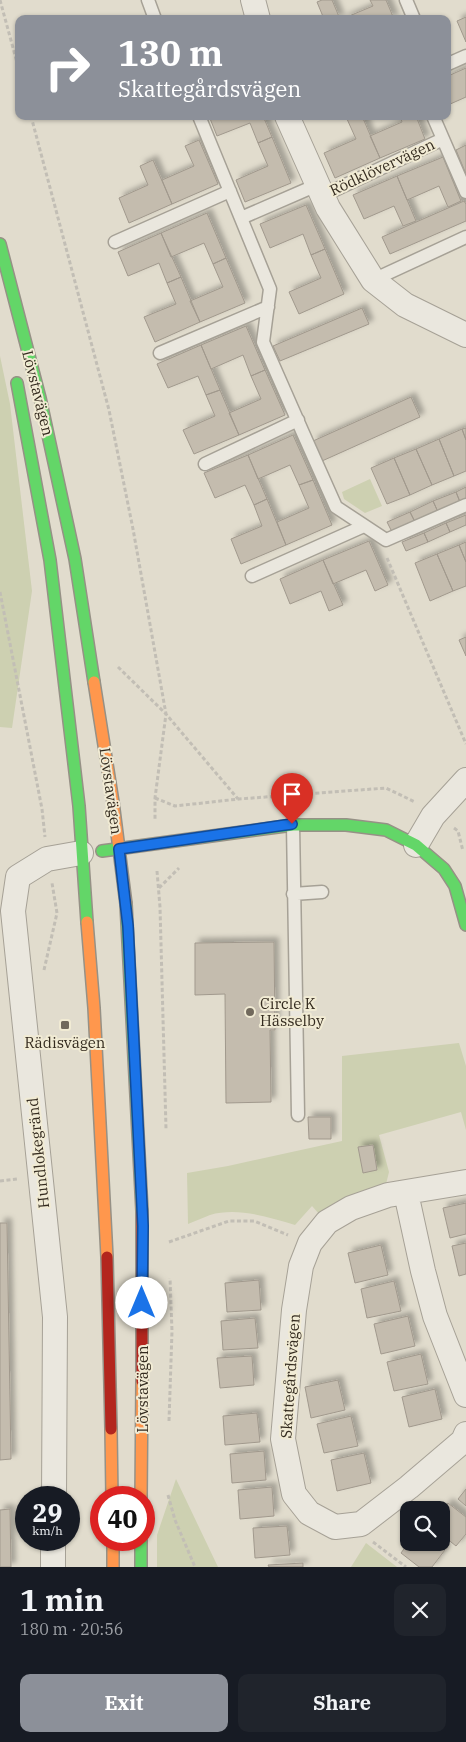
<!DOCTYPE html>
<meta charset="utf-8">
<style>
body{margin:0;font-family:"IBM Plex Serif",serif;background:#20242c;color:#f1f3f6;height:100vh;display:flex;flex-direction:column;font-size:19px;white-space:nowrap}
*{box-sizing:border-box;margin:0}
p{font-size:16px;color:#9ea1a6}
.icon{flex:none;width:28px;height:28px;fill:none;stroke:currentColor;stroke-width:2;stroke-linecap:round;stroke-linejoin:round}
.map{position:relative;height:1567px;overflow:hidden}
.details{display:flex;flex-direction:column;background:#171b24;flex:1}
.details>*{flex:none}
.guide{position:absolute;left:15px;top:15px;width:436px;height:105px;border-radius:10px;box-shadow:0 1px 4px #0004;background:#8c9099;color:#fff;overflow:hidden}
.buttons{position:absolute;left:400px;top:1501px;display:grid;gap:10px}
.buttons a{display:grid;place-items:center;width:50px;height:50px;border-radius:10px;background:#171b24;box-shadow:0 1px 4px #0004;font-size:25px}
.speed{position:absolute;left:15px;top:1486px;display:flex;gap:10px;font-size:25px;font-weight:700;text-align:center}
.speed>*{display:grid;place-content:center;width:65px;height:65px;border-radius:50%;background:#171b24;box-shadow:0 1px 4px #0004;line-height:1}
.speed small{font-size:12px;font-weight:400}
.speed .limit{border:8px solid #d22;background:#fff;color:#111}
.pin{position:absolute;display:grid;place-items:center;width:42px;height:42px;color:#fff;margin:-51px -21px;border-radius:50% 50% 50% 0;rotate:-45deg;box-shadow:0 0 5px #0007}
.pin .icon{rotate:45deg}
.me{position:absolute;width:55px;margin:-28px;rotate:0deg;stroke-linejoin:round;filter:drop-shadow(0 0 4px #0008)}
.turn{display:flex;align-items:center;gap:18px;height:105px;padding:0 20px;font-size:22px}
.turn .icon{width:65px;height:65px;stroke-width:2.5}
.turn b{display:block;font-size:35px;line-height:42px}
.round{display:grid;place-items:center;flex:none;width:52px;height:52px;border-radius:10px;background:#20242c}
.headline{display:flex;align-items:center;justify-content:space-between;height:85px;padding:0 20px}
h1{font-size:30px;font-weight:700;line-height:38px}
.button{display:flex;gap:10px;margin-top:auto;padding:10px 20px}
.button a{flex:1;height:58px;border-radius:10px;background:#8c9099;color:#fff;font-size:20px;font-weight:700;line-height:58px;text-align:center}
.button a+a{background:#20242c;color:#f1f3f6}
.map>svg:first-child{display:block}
</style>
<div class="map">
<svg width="466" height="1567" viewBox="0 0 466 1567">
<defs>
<filter id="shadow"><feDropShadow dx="4.5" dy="-4.5" stdDeviation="2.5" flood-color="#0004"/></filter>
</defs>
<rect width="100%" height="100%" fill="#e1dccd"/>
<!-- green -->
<path fill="#cdd0b1" d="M0,356L10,404L32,591L12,728L0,727Z
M370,479L382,506L365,513L344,499L342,492Z
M459,1043L466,1066V1130L461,1112L379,1135L389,1172L386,1184L348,1196L320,1215L312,1206L295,1225C269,1217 237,1207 210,1215C203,1218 195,1221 188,1224L187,1173L228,1166L342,1141V1056Z
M176,1479L218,1567H157V1535Z
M366,1543L397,1567H351Z"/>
<!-- building -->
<path fill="#c4bcae" stroke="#a1998d" filter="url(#shadow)" d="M322,0H332L340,19H324L317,2Z
M370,0H386L394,19H342L373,6Z
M466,17V42L457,21Z
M466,68V97L448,105V76Z
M209,116H263L272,137L258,143L250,123L217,136Z
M354,116H362L380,158L335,178L324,153L356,139L347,119Z
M400,116H416L425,139L380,158L370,136L402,122Z
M272,137L291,183L245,202L236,180L268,166L258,143Z
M199,140L218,184L172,204L162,180L194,166L185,146Z
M466,145V174L456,150Z
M443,157L461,201L448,207L439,186L407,200L397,176Z
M153,160L172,204L129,223L119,198L148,185L140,166Z
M397,176L416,221L403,226L394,206L364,219L353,195Z
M464,201L466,204V221L390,254L382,237Z
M306,205L325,249L311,255L303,234L270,248L260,224Z
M207,213L226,258L213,264L204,243L171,257L161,233Z
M161,233L181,277L167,283L159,263L128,276L118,252Z
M325,249L344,294L299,314L289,292L321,278L311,255Z
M226,258L245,303L200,322L190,301L223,287L213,264Z
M181,277L200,322L155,342L144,317L176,304L167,283Z
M362,308L369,324L280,361L273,346Z
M246,326L265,370L251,376L243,355L211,369L201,345Z
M201,345L220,390L206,395L198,376L168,388L157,364Z
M265,370L285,415L239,435L229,413L261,399L251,376Z
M220,390L239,435L194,454L183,430L215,416L206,395Z
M411,397L420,417L322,461L313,441Z
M466,428V440L462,429Z
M462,429L466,440V471L454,476L439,439Z
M293,435L313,480L299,485L290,465L258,479L248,455Z
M439,439L454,476L432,485L416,449Z
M416,449L432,485L410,495L394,458Z
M248,455L267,499L254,505L245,485L215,498L204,473Z
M394,458L410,495L387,504L371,468Z
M313,480L332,525L286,545L277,522L309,508L299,485Z
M466,487V499L460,502L456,492Z
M456,492L460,502L438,512L433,501Z
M267,499L286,545L241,564L231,539L262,526L254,505Z
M433,501L438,512L415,522L410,512Z
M410,512L415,522L392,532L387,522Z
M466,515V525L450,532L446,523Z
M446,523L450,532L428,542L424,533Z
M424,533L428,542L406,551L402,542Z
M369,541L388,585L375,591L366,570L333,584L323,560Z
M466,542V562L459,545Z
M459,545L466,562V586L453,591L437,554Z
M437,554L453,591L430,601L415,563Z
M323,560L343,605L329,611L321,591L290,604L280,579Z
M466,637V656L459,640Z
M274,942L275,1030H270L271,1102L226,1103L225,994L195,995V943Z
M308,1117H331V1139H309Z
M373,1145L377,1170L363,1173L358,1147Z
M466,1203V1234L450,1238L443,1208Z
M0,1223H7L11,1459L0,1460Z
M466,1243V1274L459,1276L452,1246Z
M381,1245L388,1275L355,1283L348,1253Z
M259,1280L261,1310L227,1312L225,1283Z
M394,1281L401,1311L367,1318L361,1289Z
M408,1316L415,1346L381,1354L374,1324Z
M255,1318L258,1348L223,1350L221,1321Z
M421,1354L428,1384L394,1391L387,1362Z
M252,1356L254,1385L220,1388L217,1358Z
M338,1380L345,1410L311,1418L305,1387Z
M435,1389L442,1419L409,1427L402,1397Z
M257,1413L260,1442L225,1445L223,1416Z
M351,1416L358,1446L324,1453L317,1424Z
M264,1451L266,1480L232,1483L230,1454Z
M364,1453L371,1483L337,1491L331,1460Z
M272,1487L274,1516L240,1519L238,1490Z
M466,1489V1506L458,1499Z
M448,1503L466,1517V1534L456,1546L441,1534V1512Z
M10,1509L11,1567H0V1510Z
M287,1526L290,1555L255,1558L253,1528Z
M409,1542H435L445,1550L432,1567H419L401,1553Z
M303,1563V1567H269L268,1565Z"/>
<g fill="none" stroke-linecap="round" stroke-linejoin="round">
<!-- lane casing -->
<g stroke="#a6a196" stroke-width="15">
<path id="lane" d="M148,0L155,19
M406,0L414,19
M448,64L466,56
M199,116L270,289L263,342L303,433L336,507L386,540L466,505
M433,116L466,192
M322,196L443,139
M241,218L317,185
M115,242L230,191
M373,280L466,237
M160,353L268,307
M205,464L298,420
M252,576L364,526
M293,825L298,1115
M293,894L322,892"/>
</g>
<!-- street casing -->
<g stroke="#a6a196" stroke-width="26">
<path id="street" d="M253,0L258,19
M287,116L328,208L373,280L405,305L466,335
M416,845L433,816L466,780
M466,1182L388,1195L351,1208L327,1222L310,1243L301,1266L294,1310L283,1439L294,1494L309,1513L335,1527L361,1524L409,1487L463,1441L466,1434
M406,1193L423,1271L435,1316L466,1395
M54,1498L55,1317L13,911L18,877L47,859L81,853
M53,1567V1540"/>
</g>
<!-- fast casing -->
<g stroke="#969186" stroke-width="14">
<path id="fast" d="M0,244L40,398L75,559L94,682
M17,383L50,560L79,806L87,922
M102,851L293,825H346L386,830L416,845L444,869L455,886L466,925
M126,904L142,1211
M141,1540V1567"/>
</g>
<!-- slow casing -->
<g stroke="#969186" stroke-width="14">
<path id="slow" d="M94,682L113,802L126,904
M87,922L94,1008L107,1257
M111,1429L112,1498
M141,1498L142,1381
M113,1540V1567"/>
</g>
<!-- jam casing -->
<g stroke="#969186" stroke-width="14">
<path id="jam" d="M107,1257L111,1429
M142,1381V1211"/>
</g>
<!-- path -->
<path stroke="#c2beb5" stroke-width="3" stroke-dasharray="4 2.5" stroke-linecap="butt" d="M0,0L19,70
M31,116L109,410L133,529L166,714L155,798V819
M387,558L466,744
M0,592L42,809L45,837
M118,667L166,714L238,799
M155,798L175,806L239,799L386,788L415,802
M454,828L458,831L463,851
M157,871L160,907L166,1129
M159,888L179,868
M44,970L57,913L52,883
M0,1181L17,1179
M169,1242L229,1221H254L288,1235
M169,1421L172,1331L170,1278
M168,1495L175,1520L195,1567
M73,1528V1511
M373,1542L406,1567"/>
<!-- lane -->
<use href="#lane" stroke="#eae7de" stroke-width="12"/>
<!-- street -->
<use href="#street" stroke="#eae7de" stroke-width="24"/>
<!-- fast -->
<use href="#fast" stroke="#63d668" stroke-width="11"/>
<!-- slow -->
<use href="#slow" stroke="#ff974d" stroke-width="11"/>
<!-- jam -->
<use href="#jam" stroke="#b3261e" stroke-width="11"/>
</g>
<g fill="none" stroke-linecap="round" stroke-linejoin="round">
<!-- route casing -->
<g stroke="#114b97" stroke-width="12">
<path id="route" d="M142,1303L143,1226L128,926L119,849L292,824"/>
</g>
<!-- route -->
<use href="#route" stroke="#1a73e8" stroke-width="9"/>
</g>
<!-- markers -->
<g fill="#71695c" stroke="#f1ebd4" stroke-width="2">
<circle cx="250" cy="1012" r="5"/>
<rect x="60" y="1020" width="10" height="10" rx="2.5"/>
</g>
<g text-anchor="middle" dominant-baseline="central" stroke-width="4" stroke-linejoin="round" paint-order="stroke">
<!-- street labels -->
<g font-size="15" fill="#342b1f" stroke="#f1ebd4">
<text transform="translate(382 167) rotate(-25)">Rödklövervägen</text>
<text transform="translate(38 393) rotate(76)">Lövstavägen</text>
<text transform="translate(111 791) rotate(82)">Lövstavägen</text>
<text transform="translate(38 1153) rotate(-96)">Hundlokegränd</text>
<text transform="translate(290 1376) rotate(-86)">Skattegårdsvägen</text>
<text transform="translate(142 1389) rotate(-90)">Lövstavägen</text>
</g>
<!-- poi labels -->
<g font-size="15" fill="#342b1f" stroke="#f1ebd4" text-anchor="start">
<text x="260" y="1003">Circle K<tspan x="260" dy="17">Hässelby</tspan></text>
<text x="65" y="1042" text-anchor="middle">Rädisvägen</text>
</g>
</g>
</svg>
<div class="buttons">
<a><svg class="icon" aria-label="search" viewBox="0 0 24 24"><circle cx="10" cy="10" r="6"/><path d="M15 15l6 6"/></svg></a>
</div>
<div class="speed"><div>29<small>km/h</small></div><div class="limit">40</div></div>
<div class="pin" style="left:292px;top:824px;background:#d93025"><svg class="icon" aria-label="arrive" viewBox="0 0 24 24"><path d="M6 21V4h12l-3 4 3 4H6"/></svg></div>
<svg class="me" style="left:142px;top:1303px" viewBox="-20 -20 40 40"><circle r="19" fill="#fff"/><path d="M0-13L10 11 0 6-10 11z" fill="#1a73e8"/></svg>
<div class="guide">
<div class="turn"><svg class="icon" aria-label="right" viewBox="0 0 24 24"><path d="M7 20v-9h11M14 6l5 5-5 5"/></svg><div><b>130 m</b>Skattegårdsvägen</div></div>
</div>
</div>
<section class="details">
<div class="headline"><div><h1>1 min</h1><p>180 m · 20:56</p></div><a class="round"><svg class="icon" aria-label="close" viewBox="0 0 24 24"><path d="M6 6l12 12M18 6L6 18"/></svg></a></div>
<div class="button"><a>Exit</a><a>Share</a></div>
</section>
